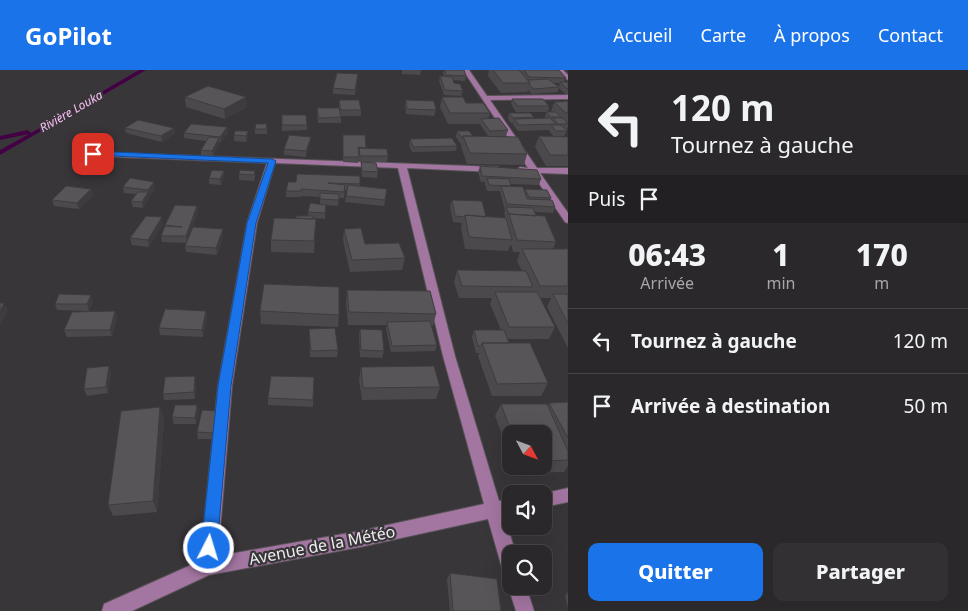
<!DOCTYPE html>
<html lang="fr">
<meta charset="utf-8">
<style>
body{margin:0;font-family:"Noto Sans",sans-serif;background:#333033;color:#f1f3f6;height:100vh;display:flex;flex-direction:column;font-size:19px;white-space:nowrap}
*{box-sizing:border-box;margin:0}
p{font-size:16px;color:#a6a6a9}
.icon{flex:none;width:28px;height:28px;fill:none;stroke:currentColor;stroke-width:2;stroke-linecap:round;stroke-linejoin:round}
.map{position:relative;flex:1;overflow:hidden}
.drawer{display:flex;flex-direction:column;background:#2b282b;width:400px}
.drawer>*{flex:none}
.hud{background:#2b282b;color:#f1f3f6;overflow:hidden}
.needle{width:32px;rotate:131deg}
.buttons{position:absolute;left:502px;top:355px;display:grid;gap:10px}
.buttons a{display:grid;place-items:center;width:50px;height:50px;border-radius:10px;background:#2b282b;box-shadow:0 5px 20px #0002,0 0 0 1px #474447;font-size:25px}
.pin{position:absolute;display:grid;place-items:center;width:42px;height:42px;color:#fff;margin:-21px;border-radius:10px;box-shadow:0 2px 8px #0006}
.me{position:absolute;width:55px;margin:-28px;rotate:5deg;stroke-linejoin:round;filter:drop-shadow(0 0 4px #0008)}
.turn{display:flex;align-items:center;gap:18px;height:105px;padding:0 20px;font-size:22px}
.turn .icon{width:65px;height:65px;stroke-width:2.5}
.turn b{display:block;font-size:35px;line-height:42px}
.then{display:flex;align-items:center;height:48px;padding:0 20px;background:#0003;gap:10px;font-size:19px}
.eta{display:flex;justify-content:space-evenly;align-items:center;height:85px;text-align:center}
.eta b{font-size:30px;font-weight:800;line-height:35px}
.action{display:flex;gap:10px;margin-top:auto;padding:10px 20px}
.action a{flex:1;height:58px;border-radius:10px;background:#1a73e8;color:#fff;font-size:20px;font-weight:800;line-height:58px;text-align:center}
.action a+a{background:#333033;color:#f1f3f6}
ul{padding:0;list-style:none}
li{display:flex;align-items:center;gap:15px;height:65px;padding:0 20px;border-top:1px solid #474447}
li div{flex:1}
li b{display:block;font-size:19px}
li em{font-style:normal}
header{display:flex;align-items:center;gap:30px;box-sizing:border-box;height:70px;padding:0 25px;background:#1a73e8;color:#fff}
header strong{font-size:24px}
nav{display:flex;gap:28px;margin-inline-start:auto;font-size:18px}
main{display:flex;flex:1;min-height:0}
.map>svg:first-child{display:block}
</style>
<header>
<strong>GoPilot</strong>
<nav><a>Accueil</a><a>Carte</a><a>À propos</a><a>Contact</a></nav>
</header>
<main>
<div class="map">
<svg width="568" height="541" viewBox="0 0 568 541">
<rect width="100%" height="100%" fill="#393639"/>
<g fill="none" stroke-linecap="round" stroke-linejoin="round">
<!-- stream -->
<path fill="#440045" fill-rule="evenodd" d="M139,0H146L0,85V80L29,64L0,70V66L28,60L31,63Z"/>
<!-- minor casing -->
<g stroke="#565356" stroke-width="2">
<path id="minor" d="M463,0H469L487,26L568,25V29L490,30L537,98H568V104L540,103L568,143V153L565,152L532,103H520L516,100L520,97L528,98Z
M556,0H563L568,5V10Z
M90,82L498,97L499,99L495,102L407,98L455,286L499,431L511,429V443L504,445L516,484H511V507L505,504L502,498L488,449L360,477L209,505L132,541H102L104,534L200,491L218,316L247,153L267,93L93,86L89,84ZM275,93L398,98L443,286L484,434L360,461L218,486L232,316L257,153Z
M568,418V432L544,437V424H541Z
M511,510V516H526L534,541H516L508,516Z"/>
</g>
<!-- minor -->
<use href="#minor" fill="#a375a1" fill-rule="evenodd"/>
</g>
<!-- wall -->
<path fill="#4c494c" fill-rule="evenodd" d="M402,0H421L420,5L402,4Z
M444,0H464L466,6L465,11L453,10L454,13L463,21L461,26L444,25L439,11L440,6H444L443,3Z
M489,0H558L566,8L564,12H568V24H565L559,18L557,22L532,24L528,20L527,22L501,23L488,6ZM554,13H560L559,16Z
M358,4L355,25L333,24V18Z
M185,27L247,37L225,49L186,37Z
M442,27L466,33L490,43L488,49L508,60L506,66H496L527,84L524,95L467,94L461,76V73H460L456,67L457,61L473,66H488L480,54H448L440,37Z
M512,29L549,36L548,42H516L511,34Z
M339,30L361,40V46H341V53H318L317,43V38H339Z
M406,30L436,40L434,46L406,44L405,35Z
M568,31V53H567L568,54V58L567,57V60H566L567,61L564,66L554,67L549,61V60L518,61L513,55V53H511L508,49L509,43L534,47L533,49L545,48L546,42H551L554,32Z
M282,45L307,55V60L282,61Z
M267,54V64H255V59Z
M227,57L228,63L221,72H220L213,86H201V80L206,71L184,68V63Z
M125,58H174L175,63L162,72L126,63Z
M248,61V67L246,72L234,71V65Z
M343,65H365L366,79L388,86L387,92H359V87L358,93L343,92Z
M539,66L568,67V96H546L535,77Z
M311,67L310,73L306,87L284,85V79Z
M410,69L457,76L456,81L412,82L409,75Z
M361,92L378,102L377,108L362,107L361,98Z
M480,96L541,109L539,115L510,114L511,117L524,122L525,119L551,128L550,130L555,137L553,143L535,142L536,146L556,172L553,179H568V278L547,237L551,228H540L555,257L549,269H508L509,273L548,313L541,326H492L478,286L479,283H476L472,267L474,260H501L490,234L492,228H459L454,212L457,200L522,201L517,191L520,182H513L511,174L508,181L465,179L461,157L462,153L453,152L450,136L452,130L486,146L507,151L504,143L505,141L500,121H487L485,114V112H481L478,102Z
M224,101V107L221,115L209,114V108Z
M255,101V107L254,111L239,110V104Z
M360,106V116L387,119L384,136L345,132L347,120H345L344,128H339L338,136L326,135L325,149L313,148V149H316L314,183L271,182V170L296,148L308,146V142L320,134V127L301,126V127H286V121L296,112Z
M123,117L155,118L149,126V128L143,138L133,137L131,131L136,124L124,123Z
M91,119L93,125L79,139L54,136L52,130Z
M197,136L198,142L189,166L223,159V166L217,185L186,182L185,176L187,173L162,172L161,166L165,156V155Z
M163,154L149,177L132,175L130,168Z
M344,159L365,174L405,188L402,200L350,202L343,170Z
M347,220L436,244L433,256H431L437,275L435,281L391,282L386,259L387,255H348L346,232Z
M93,231L89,241L57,240L55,234Z
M115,241L117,248L112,266L67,267L64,260Z
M206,241L207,247L203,267L160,265L159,258Z
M260,241L339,245L338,257L261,254Z
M309,259L338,280L337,287H310Z
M360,259L384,281L382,288L360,287L359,265Z
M109,296L111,303L108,323L87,326L84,319Z
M361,297L440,317L436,329L362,330L359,309Z
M314,307L313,337L268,335V328Z
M196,312L195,329L164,330L163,324Z
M568,332V396L564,402L516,403L514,396H544V364H511V389L495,346L501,334L548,336L549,333Z
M160,337L164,349L157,442L113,446L108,435Z
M199,341L196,354H174L172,347Z
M218,341L219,347L215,369H198L197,362Z
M450,503L501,541H450L447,509Z
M568,522V538L565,526Z"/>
<!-- shaded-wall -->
<path fill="#3e3c3e" d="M246,27L247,37L225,49L224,39Z
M227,57L228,63L221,72L220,67Z
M174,58L175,63L162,72L161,66Z
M248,61V67L246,72V66Z
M311,67L310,73L306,87V81Z
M219,68L220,73L213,86L212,81Z
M224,101V107L221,115L220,109Z
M154,112L155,118L149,126V128L143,138L142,132L148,122V120Z
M91,119L93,125L79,139L77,133Z
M197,136L198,142L187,173L186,166Z
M162,147L163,154L149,177L148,170Z
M223,159V166L217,185L216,178Z
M91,225L93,231L89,241L87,234Z
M4,233L8,240L0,256V242Z
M115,241L117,248L112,266L110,260Z
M206,241L207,247L203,267L202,260Z
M109,296L111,303L108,323L106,317Z
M195,306L196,312L195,329L194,322Z
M197,335L199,341L196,354L195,348Z
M160,337L164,349L157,442L153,431Z
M218,341L219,347L215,369L214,363Z"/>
<!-- building -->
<path fill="#585558" stroke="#3e3c3e" d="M445,0H464L466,6L446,5Z
M493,0H519L530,13H503Z
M524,0H559L566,8L529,7Z
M337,3L358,4L355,20L333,18Z
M440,6L452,7L454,13L460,14L463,21L445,20Z
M548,9L559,17L534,19L529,15L530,13L528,10Z
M560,12H568V18L567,19Z
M208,16L246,27L224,39L185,27Z
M442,27H463L466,33H483L490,43H450Z
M512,29H543L549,36H518Z
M339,30H359L361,40H341Z
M406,30L434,31L436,40L407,39Z
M568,31V43H566L554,32Z
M317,38H339L341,47L319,48Z
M546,42H556L561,47H551Z
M509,43H530L534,47L513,48Z
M282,45H306L307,55H282Z
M499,48L508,60L490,61L481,49Z
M550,48L556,54L519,55L514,49Z
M553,48H563L568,54H558Z
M138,50L174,58L161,66L125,58Z
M191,54L227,57L220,67L184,63Z
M256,54H267L266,59H255Z
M551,55H561L567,61H556Z
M235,61H248L246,66L234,65Z
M457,61H469L473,66H463V68H462Z
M289,65L311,67L306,81L284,79Z
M343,65H365L366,78L358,77L359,87H343Z
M463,66L518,67L527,84L470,83Z
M539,66L568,67V85H550Z
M209,67L219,68L212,81L201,80Z
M452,68L457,76L413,77L410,69Z
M359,78L387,79L388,86H360Z
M361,92L376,93L378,102L362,101Z
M480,96L537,100L541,109L482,106Z
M212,100L224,101L220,109L209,108Z
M240,100L255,101L254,105L239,104Z
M297,104L360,106V114L328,113L345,115L344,122L301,119V121H286L288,112H296Z
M130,108L154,112L148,120L123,117Z
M487,108L509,109L511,116L489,115Z
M348,115L387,119L385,130L346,126Z
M66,116L91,119L77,133L52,130Z
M501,116L523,117L527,129L552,130L555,137L507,134Z
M525,119L547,120L551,128L529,127Z
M138,122H148L142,132L131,131Z
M320,123L339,124V130L320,129Z
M452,130L482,131L486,147L465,145V147L455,146Z
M310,133L326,135L325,143L308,142Z
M175,135L197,136L186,166H161L165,156L182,157L165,155Z
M506,137L533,138L536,146L509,144Z
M509,144L545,146L556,172L517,170Z
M465,145L506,148L512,170L469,167Z
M146,146L162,147L148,170L130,168Z
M296,146H313V149L296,148Z
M274,148L316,149L314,171L271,170Z
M193,157L223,159L216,178L185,176Z
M361,158L365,174L399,173L405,188L352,190L344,159Z
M522,179H568V216H540Z
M457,200L526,201L533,217L462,216Z
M264,214L339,217V245L260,241Z
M347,220L430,221L436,244L349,242Z
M495,222H537L555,257H509Z
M59,224L91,225L87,234H55Z
M553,224H568V254Z
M0,233H4L0,242Z
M165,239L206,241L202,260L159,258Z
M115,241L110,260H64L72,242Z
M430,251L437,275L392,276L387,252Z
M335,258L338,280L311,281L309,259Z
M360,259L382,260L384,281L361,280Z
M474,260H504L509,273H482L481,276H478Z
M482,273H530L548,313L497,314Z
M109,296L106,317L84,319L87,298Z
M434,296L440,317L363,318L361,297Z
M195,306L194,322L163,324L165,307Z
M271,306L314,307L313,330L268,328Z
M568,332V368L549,333Z
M501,334H547L568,381V390L544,391V364H512Z
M175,335H197L195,348L172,347Z
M160,337L153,431L108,435L121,341Z
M202,340L218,341L214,363L197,362Z
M450,503L497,509L501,541H453Z"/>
<!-- route -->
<path fill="#1a73e8" stroke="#114b97" d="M93,81L272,89L276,91L256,153L231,316L217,478L215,484L209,486L204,484L201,478L218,316L247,153L268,93L90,85L89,84Z"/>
<g text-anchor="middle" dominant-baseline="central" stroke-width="4.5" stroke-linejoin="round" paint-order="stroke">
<!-- far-water labels -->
<g font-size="12" font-style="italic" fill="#f8c1f6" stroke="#393639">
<text transform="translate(71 41) rotate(-30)">Rivière Louka</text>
</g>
<!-- near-street labels -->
<g font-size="16" fill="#eeecee" stroke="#393639">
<text transform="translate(322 475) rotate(-11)">Avenue de la Météo</text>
</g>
</g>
</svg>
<div class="buttons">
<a><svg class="needle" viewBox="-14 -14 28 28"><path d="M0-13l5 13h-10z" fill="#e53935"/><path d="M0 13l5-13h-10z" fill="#a6a6a9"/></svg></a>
<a><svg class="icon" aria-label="sound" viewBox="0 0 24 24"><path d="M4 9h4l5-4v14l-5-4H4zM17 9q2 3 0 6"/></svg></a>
<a><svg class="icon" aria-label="search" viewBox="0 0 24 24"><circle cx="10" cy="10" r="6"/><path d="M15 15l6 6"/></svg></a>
</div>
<div class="pin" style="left:93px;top:84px;background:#d93025"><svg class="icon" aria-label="arrive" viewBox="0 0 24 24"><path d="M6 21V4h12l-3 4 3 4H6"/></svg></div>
<svg class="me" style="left:209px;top:478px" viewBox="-20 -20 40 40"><circle r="17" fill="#1a73e8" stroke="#fff" stroke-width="3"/><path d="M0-11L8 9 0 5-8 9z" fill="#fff"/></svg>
</div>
<section class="drawer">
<div class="hud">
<div class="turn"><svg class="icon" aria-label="left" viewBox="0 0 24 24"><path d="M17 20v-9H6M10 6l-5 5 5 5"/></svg><div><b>120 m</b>Tournez à gauche</div></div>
<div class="then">Puis<svg class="icon" aria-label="arrive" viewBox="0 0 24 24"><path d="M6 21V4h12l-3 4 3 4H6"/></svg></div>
</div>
<div class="eta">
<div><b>06:43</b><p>Arrivée</p></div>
<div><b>1</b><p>min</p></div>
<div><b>170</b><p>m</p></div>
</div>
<ul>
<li><svg class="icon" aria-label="left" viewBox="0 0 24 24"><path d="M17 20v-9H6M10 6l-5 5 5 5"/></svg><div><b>Tournez à gauche</b></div><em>120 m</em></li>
<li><svg class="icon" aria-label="arrive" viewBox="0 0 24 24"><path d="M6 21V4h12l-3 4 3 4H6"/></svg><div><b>Arrivée à destination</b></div><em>50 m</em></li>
</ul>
<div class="action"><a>Quitter</a><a>Partager</a></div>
</section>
</main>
